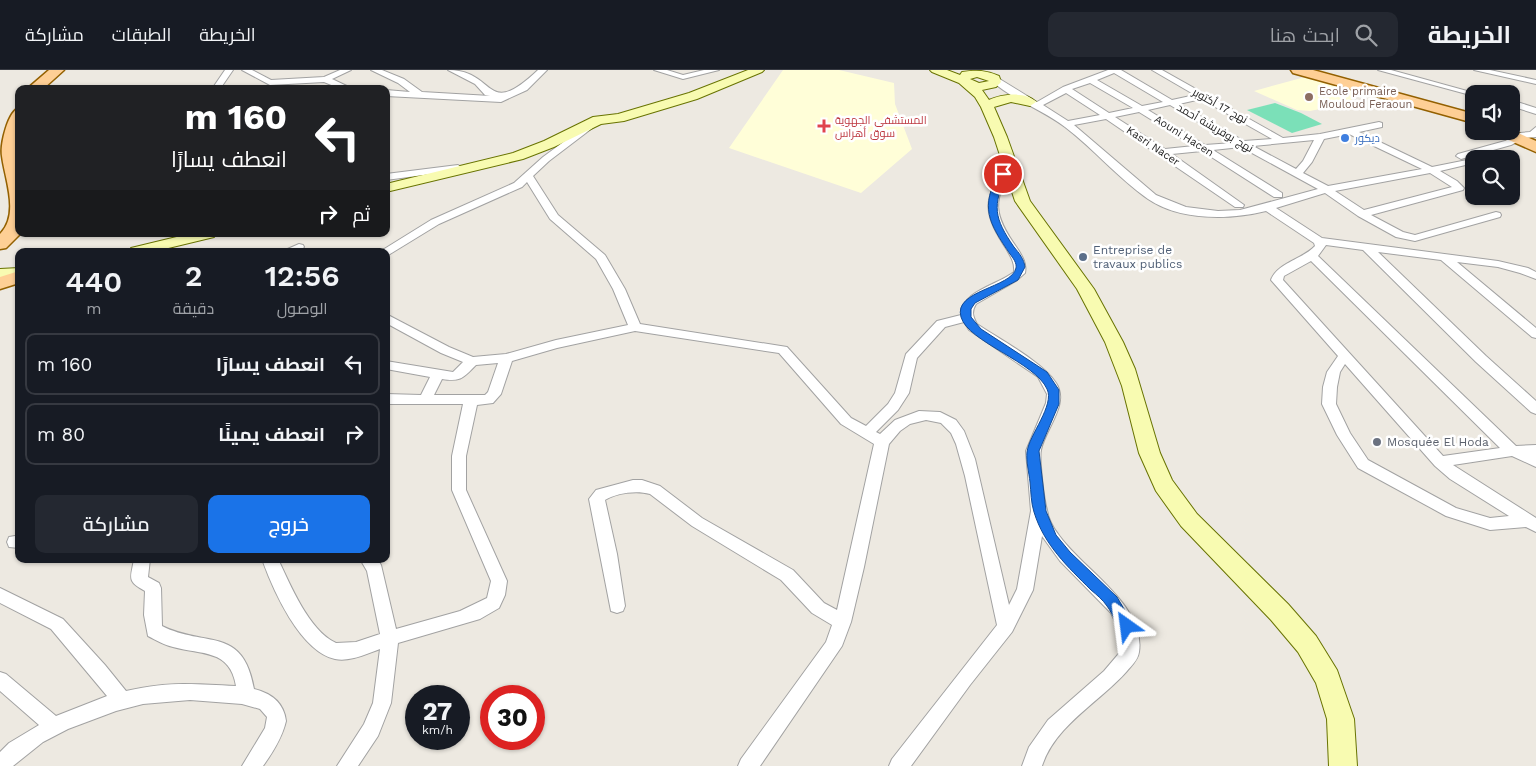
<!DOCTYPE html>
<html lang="ar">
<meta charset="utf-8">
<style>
body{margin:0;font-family:"Work Sans",Cairo,sans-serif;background:#242831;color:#f1f3f6;direction:rtl;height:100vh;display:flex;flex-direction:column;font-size:19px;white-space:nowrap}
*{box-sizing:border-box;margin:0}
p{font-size:16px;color:#9ea1a6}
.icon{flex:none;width:28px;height:28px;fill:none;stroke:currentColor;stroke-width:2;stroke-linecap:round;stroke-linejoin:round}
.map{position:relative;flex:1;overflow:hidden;direction:ltr}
.drawer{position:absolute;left:15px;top:178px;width:375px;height:315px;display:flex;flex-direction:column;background:#171b24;border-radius:10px;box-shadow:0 1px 4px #0004;direction:rtl}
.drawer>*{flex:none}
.banner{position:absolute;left:15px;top:15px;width:375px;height:152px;border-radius:10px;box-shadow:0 1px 4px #0004;direction:rtl;background:#202124;color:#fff;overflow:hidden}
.controls{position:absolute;left:1465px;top:15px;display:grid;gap:10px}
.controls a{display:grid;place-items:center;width:55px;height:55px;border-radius:10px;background:#171b24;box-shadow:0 1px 4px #0004;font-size:25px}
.speed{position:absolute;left:405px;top:615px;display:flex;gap:10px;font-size:25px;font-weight:700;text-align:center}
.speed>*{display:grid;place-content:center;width:65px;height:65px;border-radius:50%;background:#171b24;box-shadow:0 1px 4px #0004;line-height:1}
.speed small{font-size:12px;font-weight:400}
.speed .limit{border:8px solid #d22;background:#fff;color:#111}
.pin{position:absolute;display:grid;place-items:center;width:42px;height:42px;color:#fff;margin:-21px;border:2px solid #fff;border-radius:50%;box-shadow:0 1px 5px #0007}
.me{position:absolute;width:55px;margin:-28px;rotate:329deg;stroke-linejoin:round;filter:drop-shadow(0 0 4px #0008)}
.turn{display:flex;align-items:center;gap:18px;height:105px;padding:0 20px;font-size:22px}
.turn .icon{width:65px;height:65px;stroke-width:2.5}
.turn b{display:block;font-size:35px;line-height:42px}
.then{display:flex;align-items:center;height:48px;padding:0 20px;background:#0003;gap:10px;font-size:19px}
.eta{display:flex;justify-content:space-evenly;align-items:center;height:85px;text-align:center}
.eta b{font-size:30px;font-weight:600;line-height:35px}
.primary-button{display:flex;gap:10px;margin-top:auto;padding:10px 20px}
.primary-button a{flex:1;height:58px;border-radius:10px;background:#1a73e8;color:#fff;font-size:20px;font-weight:600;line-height:58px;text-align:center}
.primary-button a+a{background:#242831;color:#f1f3f6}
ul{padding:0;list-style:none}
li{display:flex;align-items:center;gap:15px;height:62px;margin:0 10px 8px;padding:0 10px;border:2px solid #363941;border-radius:10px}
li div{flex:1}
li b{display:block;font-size:19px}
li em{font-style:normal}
header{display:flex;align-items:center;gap:30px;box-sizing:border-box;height:70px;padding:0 25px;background:#171b24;border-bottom:1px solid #363941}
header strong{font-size:24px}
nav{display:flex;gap:28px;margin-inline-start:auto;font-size:18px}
.search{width:350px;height:45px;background:#242831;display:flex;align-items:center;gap:12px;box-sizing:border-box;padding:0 18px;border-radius:10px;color:#9ea1a6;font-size:19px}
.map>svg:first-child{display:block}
</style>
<header>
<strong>الخريطة</strong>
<div class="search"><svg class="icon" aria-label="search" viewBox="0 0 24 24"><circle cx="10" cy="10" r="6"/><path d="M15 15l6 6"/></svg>ابحث هنا</div>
<nav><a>الخريطة</a><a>الطبقات</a><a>مشاركة</a></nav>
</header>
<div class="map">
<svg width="1536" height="696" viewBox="0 0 1536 696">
<rect width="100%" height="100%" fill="#ede9e1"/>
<!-- education -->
<path fill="#fffed8" d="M783,0H839L894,13L895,34L912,79L861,123L729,78Z
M1305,7L1354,22L1350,33L1310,41L1297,40L1254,21Z"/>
<!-- pitch -->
<path fill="#7be0b8" d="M1275,33L1301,43L1322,54L1292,63L1247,40Z"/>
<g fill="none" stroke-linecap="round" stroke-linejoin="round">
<!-- street casing -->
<g stroke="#a2a2a2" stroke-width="2">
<path id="street" d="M225,0H233L220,19H212Z
M242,0H252L271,10L324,7L340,0H351L332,9L353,19H341L324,12L270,15Z
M371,0H382L404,9L422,22L490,26L485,25L475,14L448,0C497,0 484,51 538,0H547L527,20L501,32L386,26V20L410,22L398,13Z
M654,0H667L683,5L704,0H719L683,9Z
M1108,0H1121L1172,30L1195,25L1152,0H1162L1283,68L1320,64L1379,52L1382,53V57L1359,62L1432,97L1477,88L1474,89V93L1440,101L1457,111L1464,118L1463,120L1371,145L1403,162L1415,165L1496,142L1500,143L1501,145L1500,147L1415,171L1396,167L1358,146L1325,123L1276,138L1322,168L1498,191L1528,198L1536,202V209L1520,203L1498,197L1457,192L1536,258V268L1532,267L1441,190L1378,182L1486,286L1536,331V344L1531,342L1476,292L1363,180L1326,175L1318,186L1516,376L1536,375V397L1512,386L1453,395L1536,448V462L1526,457L1490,460L1446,446L1358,398L1337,365L1322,334L1323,317L1327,302L1338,286L1271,210C1277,193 1303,189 1315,176L1314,173L1266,141C1230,150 1180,151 1148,129C1118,108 1094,79 1065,57C1043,40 1009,28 991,10L998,8L1037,32L1063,17ZM1114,3L1163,32L1142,36L1097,10ZM1090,13L1133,38L1109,43L1072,19ZM1066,23L1100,45L1068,51L1043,35ZM1201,29L1272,69L1244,71L1179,34ZM1170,35L1233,73L1205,75L1148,40ZM1139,42L1194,76L1165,79L1115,47ZM1106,49L1235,137H1243L1244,135L1172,84L1202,81L1274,127H1282V123L1213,80L1241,77L1318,119L1240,140L1218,141L1186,137L1156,125L1074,55ZM1349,64L1422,99L1328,116L1303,103L1312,92L1324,69ZM1314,70L1303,91L1296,99L1253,76ZM1430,103L1452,117L1364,140L1335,121ZM1311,191L1500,378L1443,386L1283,210L1284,206ZM1345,294L1435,396L1450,409L1509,446L1490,448L1456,438L1368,390L1350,363L1336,334L1337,317L1340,302Z
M1378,0H1391L1478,24H1474V26Z
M1474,0H1490L1536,10V14Z
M1511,30L1536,38V44L1511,36Z
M592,51L595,52V56L549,91L533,106L558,145L605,185L625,219L640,254L787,277L851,348L866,356L888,334L895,323L906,284L937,251L961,245C961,221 998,215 1014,202C1015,193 1011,187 1007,180C984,145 981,130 1006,95H1012L1014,97C991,130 994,146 1017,178C1022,186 1027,193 1025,203L1016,211L976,234C971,242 973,247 977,254C999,269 1043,292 1056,313C1070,334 1045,359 1041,380C1039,388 1044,430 1047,440C1048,448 1053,458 1058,464C1082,499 1146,535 1139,582C1138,590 1132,595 1127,601C1100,632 1055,655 1042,696H1022L1029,677L1048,650L1104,601L1121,581L1122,566L1111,543L1060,491L1042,466L1033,520L1012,562L970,615L911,696H889L892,689L997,555L965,406L956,374L951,363L941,353L926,350L910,354L900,361L889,374L864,497L851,552L842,576L760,696H738L741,689L826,572L832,555L812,543L781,510L692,456L650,424C636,420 617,423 605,430L617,484L625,536L623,541L617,543L611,541L589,429L596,420L633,410H642L660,416L702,448L793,500L824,533L837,540L874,374L841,354L779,283L635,261L557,278L512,291L501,324L493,333L477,335L466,386V420L507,511L505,525L499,538L480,549L398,573L391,633L378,666L358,696H337L364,654L373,633L380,579C366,584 350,592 335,589C300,581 273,520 262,489H278C290,514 309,561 336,573L356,572L380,564L367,501L360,489H377L381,495L396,559L460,541L487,528L491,511L452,420V386L463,334H386V324L421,325L430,307L386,299V291L453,302L463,292L441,283L386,253V244L449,277L473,287L506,284L556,270L628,255L613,219L596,189L550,149L527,112L522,117L439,154L390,184L386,185V181H381L431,150L514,113L543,87ZM964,252L969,260L1038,307L1047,324L1046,333L1026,381L1031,441L1017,519L1009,535L975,389L964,361L956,350L940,342L919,341L895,350L880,364L876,362L898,340L909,323L917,288L945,257ZM498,293L488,322L485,325H434L442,309C461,312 463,308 476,295Z
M1536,57V67L1525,68L1511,75L1461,89L1456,86L1458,84L1505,71L1520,63L1530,62Z
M458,95L463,98L461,100L386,110V104Z
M299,174L303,175L304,177C300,183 290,182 283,181Z
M15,466H19V478L9,477L7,472L9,467Z
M134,489H150L148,507L159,513L161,518L162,556C205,578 243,555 254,619C271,623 284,633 286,651C282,668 273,682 263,696H242L265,658L267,647L260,639L242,634L190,630L143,634L116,641L68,659L43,672L13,696H0V682L9,673L39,655L0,621V602L6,604L56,646L107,626L51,559L0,533V518L63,549L105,595L126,621C168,611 194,614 236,616C230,579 202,585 173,577C164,575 156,570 148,566L144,545L145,521C126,511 131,508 134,489Z"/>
</g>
<!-- secondary casing -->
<g stroke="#687302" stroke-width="2">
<path id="secondary" d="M748,0H764L762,2L697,29L624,51L601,54L554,77L523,89L386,122V114L513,83L544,71L593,47L618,44L689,23Z
M930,0H947L960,5L962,2C976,0 986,0 999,6L1001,12L996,17L982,20L989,30C1002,24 1026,21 1036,32L1030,36L1011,32L994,37L1007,67L1030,131L1094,219L1123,272L1135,299L1160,383L1172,410L1197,444L1288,534L1316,566L1337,600L1354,649L1357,696H1329L1327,649L1316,613L1298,582L1271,550L1181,456L1156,421L1139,383L1122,316L1105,272L1077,219L1015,131L994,67L981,37L975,27L959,13L932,2ZM977,7L989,11L979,13L970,9Z
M189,164H216L214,167L156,181H129L131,178Z
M19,198V208L0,209V199Z"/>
</g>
<!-- primary casing -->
<g stroke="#936000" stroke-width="3">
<path id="primary" d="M49,0H64L43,19H27Z
M1291,0H1313L1474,44V53L1293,3Z
M19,38L17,84L19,92L20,164L6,178L0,179V164C20,144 5,110 2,86C0,75 8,41 19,38Z
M1511,60L1536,71V82L1495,64L1493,61Z
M19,201V213L0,219V207Z"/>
</g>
<!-- street -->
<use href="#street" fill="#fff" fill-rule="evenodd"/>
<!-- secondary -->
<use href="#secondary" fill="#f8fbb1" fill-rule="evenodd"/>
<!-- primary -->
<use href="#primary" fill="#fecf95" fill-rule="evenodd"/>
</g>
<!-- route -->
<path fill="#1a73e8" stroke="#114b97" d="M1000,102L1007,104C992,136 994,148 1014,177C1019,183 1024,189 1025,197L1018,210L975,233L971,239V247L981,259L1047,302L1059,320V334L1039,381L1046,441L1056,465L1070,482L1117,527L1134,556L1132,561L1127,562C1117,559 1114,545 1107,536C1103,530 1097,525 1091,520C1068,497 1044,475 1034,442C1031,433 1031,422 1030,412C1029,403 1026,391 1027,382C1029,365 1055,335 1047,319C1035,292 968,272 961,247C953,220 1012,218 1016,198C1017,193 1013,188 1010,184C989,153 979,137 1000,102Z"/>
<!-- markers -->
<circle fill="#8d6e63" stroke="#fff" stroke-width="2" cx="1309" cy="27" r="5"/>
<path fill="#e0444e" stroke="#fff" stroke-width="2" d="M821.5 48.5h5v5h5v5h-5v5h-5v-5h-5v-5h5z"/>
<circle fill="#3f7fe0" stroke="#fff" stroke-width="2" cx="1345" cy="68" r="5"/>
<circle fill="#5c6f8a" stroke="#fff" stroke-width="2" cx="1083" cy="187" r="5"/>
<circle fill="#6b7280" stroke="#fff" stroke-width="2" cx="1377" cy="372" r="5"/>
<g text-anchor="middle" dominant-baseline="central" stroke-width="5" stroke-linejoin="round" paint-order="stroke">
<!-- far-education labels -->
<g font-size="11" fill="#785e54" stroke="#fff" text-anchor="start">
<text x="1319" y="21">Ecole primaire<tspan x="1319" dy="13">Mouloud Feraoun</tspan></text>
</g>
<!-- far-street labels -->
<g font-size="11" fill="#1b1b1b" stroke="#fff">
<text transform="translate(1220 36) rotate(29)">نهج 17 أكتوبر</text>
<text transform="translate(1215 58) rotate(30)">نهج بوفريشة أحمد</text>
<text transform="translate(1184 66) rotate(32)">Aouni Hacen</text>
<text transform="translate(1153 76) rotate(34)">Kasri Nacer</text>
</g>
<!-- far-health labels -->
<g font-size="11" fill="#be3a42" stroke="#fff" text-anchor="start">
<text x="835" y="50">المستشفى الجهوية<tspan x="835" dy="13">سوق أهراس</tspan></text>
</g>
<!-- far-shop labels -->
<g font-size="11" fill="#366cbe" stroke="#fff" text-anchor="start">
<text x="1355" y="68">ديكور</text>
</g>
<!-- service labels -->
<g font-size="12" fill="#4e5e75" stroke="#fff" text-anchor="start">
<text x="1093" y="180">Entreprise de<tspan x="1093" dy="14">travaux publics</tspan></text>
</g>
<!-- worship labels -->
<g font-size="12" fill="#5b616d" stroke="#fff" text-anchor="start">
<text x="1387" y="372">Mosquée El Hoda</text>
</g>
</g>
</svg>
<div class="controls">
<a><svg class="icon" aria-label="sound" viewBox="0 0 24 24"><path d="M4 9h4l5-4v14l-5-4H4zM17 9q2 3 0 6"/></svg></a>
<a><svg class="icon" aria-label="search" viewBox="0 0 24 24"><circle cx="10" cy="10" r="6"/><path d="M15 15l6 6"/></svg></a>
</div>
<div class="speed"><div>27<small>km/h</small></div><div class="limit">30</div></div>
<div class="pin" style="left:1003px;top:104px;background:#d93025"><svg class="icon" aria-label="arrive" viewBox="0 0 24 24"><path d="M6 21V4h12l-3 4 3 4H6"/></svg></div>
<svg class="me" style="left:1127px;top:556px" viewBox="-20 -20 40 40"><path d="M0-17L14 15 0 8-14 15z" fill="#1a73e8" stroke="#fff" stroke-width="4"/></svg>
<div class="banner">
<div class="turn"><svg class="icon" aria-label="left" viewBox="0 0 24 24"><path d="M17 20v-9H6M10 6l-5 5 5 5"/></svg><div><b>160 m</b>انعطف يسارًا</div></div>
<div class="then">ثم<svg class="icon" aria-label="right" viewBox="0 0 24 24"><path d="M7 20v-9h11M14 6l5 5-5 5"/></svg></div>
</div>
<section class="drawer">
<div class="eta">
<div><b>12:56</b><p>الوصول</p></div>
<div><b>2</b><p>دقيقة</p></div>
<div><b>440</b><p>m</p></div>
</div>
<ul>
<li><svg class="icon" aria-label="left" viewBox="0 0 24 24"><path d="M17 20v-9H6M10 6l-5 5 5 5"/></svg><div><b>انعطف يسارًا</b></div><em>160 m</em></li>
<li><svg class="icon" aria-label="right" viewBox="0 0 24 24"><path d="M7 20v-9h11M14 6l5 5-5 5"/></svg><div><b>انعطف يمينًا</b></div><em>80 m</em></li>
</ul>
<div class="primary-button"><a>خروج</a><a>مشاركة</a></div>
</section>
</div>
